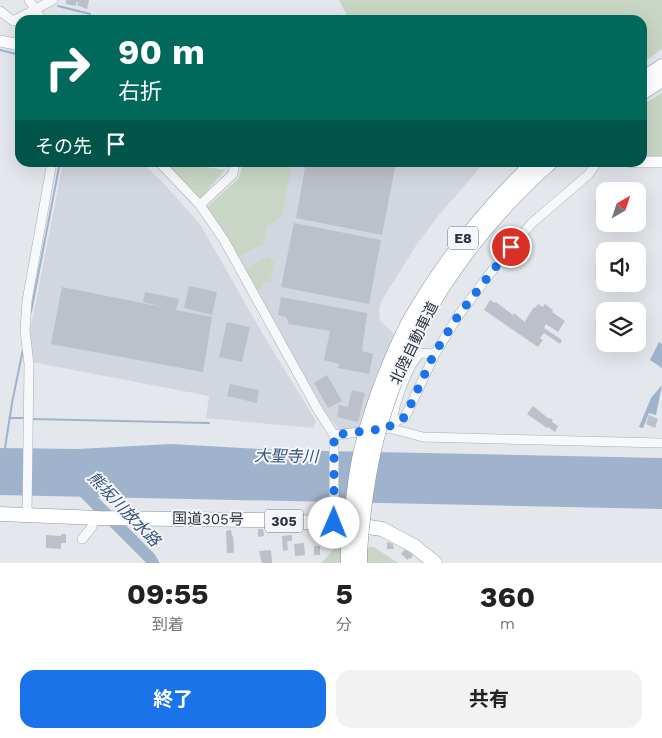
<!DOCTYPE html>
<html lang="ja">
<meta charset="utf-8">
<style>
body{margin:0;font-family:"Work Sans","Noto Sans JP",sans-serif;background:#f2f2f2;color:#222;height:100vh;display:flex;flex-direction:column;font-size:19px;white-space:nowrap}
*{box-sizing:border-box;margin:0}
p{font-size:16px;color:#767676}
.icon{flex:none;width:28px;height:28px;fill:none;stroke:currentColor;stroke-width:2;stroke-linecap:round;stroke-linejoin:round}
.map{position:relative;height:563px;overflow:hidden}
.side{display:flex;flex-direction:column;background:#fff;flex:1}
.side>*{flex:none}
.top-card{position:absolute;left:15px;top:15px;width:632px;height:152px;border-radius:15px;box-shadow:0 5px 20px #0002;background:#00695c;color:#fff;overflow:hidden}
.needle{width:32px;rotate:39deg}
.controls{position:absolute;left:596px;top:182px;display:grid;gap:10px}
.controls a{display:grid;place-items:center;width:50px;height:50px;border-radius:10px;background:#fff;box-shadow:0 5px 20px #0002;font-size:25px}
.pin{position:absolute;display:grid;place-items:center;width:42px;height:42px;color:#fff;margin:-21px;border:2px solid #fff;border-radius:50%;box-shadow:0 1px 5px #0007}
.me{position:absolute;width:55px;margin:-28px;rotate:1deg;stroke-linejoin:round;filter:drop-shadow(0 0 4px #0008)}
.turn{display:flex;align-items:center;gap:18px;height:105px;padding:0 20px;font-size:22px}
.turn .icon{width:65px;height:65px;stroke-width:2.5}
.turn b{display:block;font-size:35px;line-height:42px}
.then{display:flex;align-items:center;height:48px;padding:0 20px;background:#0003;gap:10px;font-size:19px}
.eta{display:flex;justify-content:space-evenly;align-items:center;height:85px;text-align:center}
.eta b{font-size:30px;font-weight:700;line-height:35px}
.primary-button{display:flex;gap:10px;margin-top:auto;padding:10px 20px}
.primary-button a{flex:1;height:58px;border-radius:15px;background:#1a73e8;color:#fff;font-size:20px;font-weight:700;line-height:58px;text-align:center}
.primary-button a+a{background:#f2f2f2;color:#222}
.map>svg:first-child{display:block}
</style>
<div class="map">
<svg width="662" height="563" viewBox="0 0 662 563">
<rect width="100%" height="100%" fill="#e4e7ec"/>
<!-- built -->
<path fill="#d2d6de" d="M63,163H142L166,186L200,224L261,331L316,421L313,428L206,418L209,396L32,362L29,337Z
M243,163H484L439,215L417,244L382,300L379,308L380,321L394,334L375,379L360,429L342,432L326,415L206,208L239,178Z"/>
<!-- green -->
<path fill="#c9d6c5" d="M339,0H662V49L643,63L642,20H349Z
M662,93V158L643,159L642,105Z
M162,163H179L225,170L199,200Z
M243,163H292L282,216L267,226L263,244L237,257L206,208L239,178Z
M268,256L274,263L270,283L263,281L261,289H256L245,270Z
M337,546L374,547L398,563H321Z"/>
<!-- water -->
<path fill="#9fb4cc" d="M659,342L662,344V368L650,360Z
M662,385L656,415L649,413L643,428L639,427L651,398Z
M171,444L278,450L662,458V509L0,495V448L78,449Z"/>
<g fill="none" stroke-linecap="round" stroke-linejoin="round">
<!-- stream -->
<path stroke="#9fb4cc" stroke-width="2" d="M58,6L90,14L89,20
M0,50L20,55
M31,312L60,162
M9,418H25
M32,419L209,423
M5,448L12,403L23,349"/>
<!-- river -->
<path stroke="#9fb4cc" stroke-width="12" d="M77,485L150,558L153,563"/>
</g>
<!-- building -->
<path fill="#bbc0ca" d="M66,0H89L87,9L77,5L78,2H76V6L66,4Z
M306,162H396L382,235L296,218Z
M294,223L381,240L369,304L281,287Z
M189,286L217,292L212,315L184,308Z
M62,287L167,308L143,302L145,292L179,299L176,310L212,317L203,372L51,344Z
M281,297L367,313L362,351L373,354L369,374L338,368L339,364L324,360L330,331L289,324L286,317L278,315Z
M490,300L495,303L496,302L513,315L514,313L526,323L525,321L534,307L535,308L538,304L543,307L545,304L553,310L552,312L565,321L558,332L546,324L544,328L562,340L560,344L544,333L540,338L543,340L538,347L484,310Z
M227,322L250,327L242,362L219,357Z
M327,375L342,401L328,408L314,383Z
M230,384L259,390L257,403L227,396Z
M352,390L365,393L358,422L337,417L339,405L348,407Z
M533,406L549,419L550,418L553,420L552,422L558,426L555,432L548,427L547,428L527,414Z
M649,415L658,419L655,428L646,424Z
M258,529H263L264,536L258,537Z
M231,530L232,536H233L234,551L233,553H227L226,531Z
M61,534H66V543H61V549L46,548V535L61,536Z
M292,535V541H287L288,550L283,551L282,536Z
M387,542L393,544L394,549H387Z
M304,543L305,555L295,556L294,544Z
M314,546H320V555H314Z
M405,549L413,555L411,559L409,558L408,560L401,554Z
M271,550L272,563H262L259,551Z"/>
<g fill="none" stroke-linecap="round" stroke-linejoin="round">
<!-- minor casing -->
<g stroke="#a9aeb7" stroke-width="10">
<path id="minor" d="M29,0L42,20
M0,11L13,21L53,0
M159,162L200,205L224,240L318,410L334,435V523
M200,205L233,174L235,162
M391,424C395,403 406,368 420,353L435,354
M389,428L391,424L405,417L435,354L458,316L501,259L532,223L589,174L597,162
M384,429L389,428L423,437L662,443
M334,435L369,431
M27,515L29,364L25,331L27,301L52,162
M82,539L92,527L94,518"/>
</g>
<!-- major casing -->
<g stroke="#a3abb8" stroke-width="12">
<path id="major" d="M0,41L20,45
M631,162H662"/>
</g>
<!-- highway casing -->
<g stroke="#8b94a3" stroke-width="15">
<path id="highway" d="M642,79L662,66
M642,93L662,80
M407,325C441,264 483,211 534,162
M417,331C451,267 497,210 551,162
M0,514L99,518L263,520L356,525L382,529L414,546L435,563
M348,563V550
M360,563V552"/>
</g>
<!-- minor -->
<use href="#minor" stroke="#f7f8fa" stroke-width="9"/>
<!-- major -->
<use href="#major" stroke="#fff" stroke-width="11"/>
<!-- highway -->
<use href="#highway" stroke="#fff" stroke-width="14"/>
<!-- highway-bridge casing -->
<g stroke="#8b94a3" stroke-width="15" stroke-linecap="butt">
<path id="highway-bridge" d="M348,550C351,520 353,489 359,459C369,412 386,368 407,325
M360,552C366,468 380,407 417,331"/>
</g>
<!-- highway-bridge -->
<use href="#highway-bridge" stroke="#fff" stroke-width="14"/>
</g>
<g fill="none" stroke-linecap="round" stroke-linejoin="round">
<!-- route -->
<path stroke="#1a73e8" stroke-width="9" stroke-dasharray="0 16.2" d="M334,523V435L389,428L391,424L405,417L434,354L458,316L511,247"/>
</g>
<g text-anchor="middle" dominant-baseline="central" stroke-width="4" stroke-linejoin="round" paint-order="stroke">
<!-- shield labels -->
<g fill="#f4f6f9" stroke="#676e7b" stroke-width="1">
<rect x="448" y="226.5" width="30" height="23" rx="4"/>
<rect x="265" y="509.5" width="38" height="23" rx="4"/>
</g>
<g font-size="14" font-weight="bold" fill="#2b3445">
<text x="463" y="238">E8</text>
<text x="284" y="521">305</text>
</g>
<!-- street labels -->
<g font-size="15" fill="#2b3445" stroke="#f4f6f9">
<text transform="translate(414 343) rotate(-64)">北陸自動車道</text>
<text transform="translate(208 519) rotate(1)">国道305号</text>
</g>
<!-- water labels -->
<g font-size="16" font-style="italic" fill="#34527a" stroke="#f4f6f9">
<text transform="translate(286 456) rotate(1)">大聖寺川</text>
<text transform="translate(124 509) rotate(46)">熊坂川放水路</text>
</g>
</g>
</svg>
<div class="controls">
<a><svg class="needle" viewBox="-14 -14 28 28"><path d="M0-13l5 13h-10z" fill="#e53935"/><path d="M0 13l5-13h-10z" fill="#767676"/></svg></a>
<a><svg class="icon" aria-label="sound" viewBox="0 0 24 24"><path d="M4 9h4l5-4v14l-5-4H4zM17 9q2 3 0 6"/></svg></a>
<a><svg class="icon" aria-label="layers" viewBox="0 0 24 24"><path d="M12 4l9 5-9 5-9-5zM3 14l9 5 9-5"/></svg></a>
</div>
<div class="pin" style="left:511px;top:247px;background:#d93025"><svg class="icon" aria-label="arrive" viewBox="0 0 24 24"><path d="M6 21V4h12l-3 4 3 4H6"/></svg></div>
<svg class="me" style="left:334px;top:523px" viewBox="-20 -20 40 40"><circle r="19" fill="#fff"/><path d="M0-13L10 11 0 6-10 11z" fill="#1a73e8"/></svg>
<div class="top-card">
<div class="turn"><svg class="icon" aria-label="right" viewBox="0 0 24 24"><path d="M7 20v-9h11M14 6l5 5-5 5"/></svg><div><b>90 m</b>右折</div></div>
<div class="then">その先<svg class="icon" aria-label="arrive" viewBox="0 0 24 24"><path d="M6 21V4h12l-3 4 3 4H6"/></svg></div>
</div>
</div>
<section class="side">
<div class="eta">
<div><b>09:55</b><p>到着</p></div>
<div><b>5</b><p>分</p></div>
<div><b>360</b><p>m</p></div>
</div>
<div class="primary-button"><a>終了</a><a>共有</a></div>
</section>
